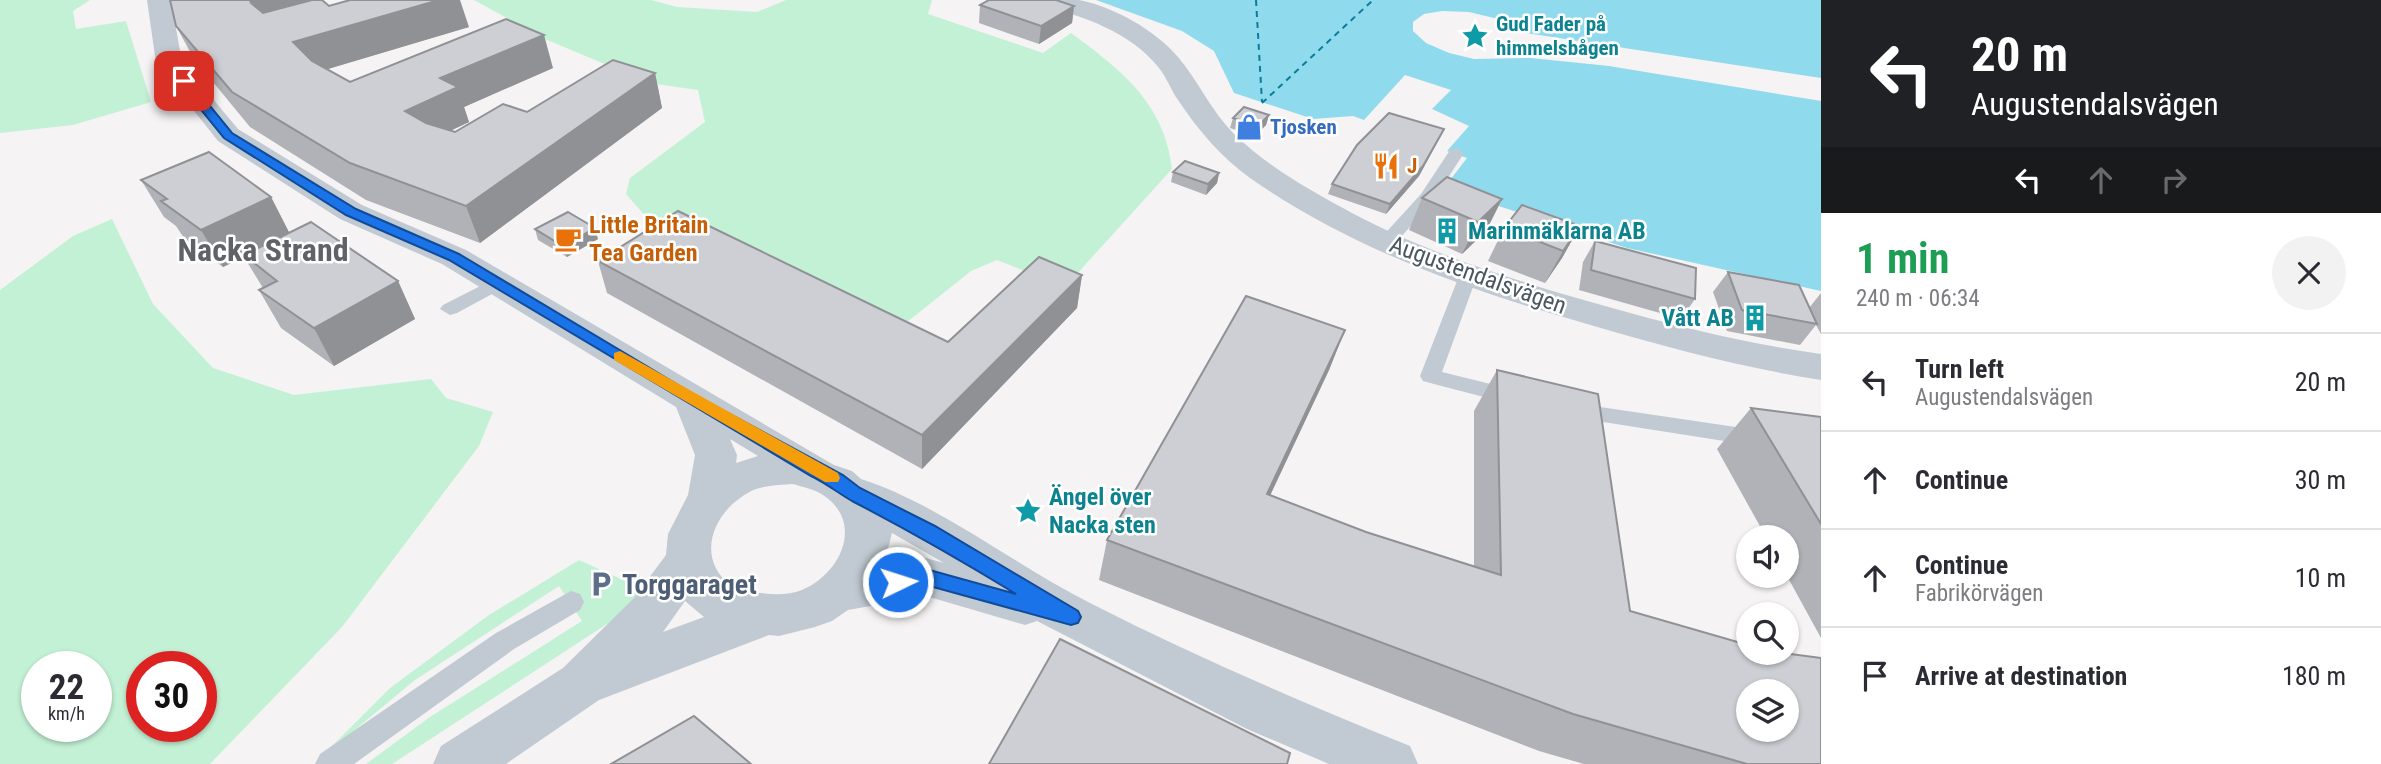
<!DOCTYPE html>
<meta charset="utf-8">
<style>
body{margin:0;font-family:"Roboto Condensed",sans-serif;background:#f2f2f3;color:#2b2b33;height:100vh;display:flex;flex-direction:column;font-size:26px;white-space:nowrap}
*{box-sizing:border-box;margin:0}
p{font-size:23px;color:#7c7c81}
.icon{flex:none;width:38px;height:38px;fill:none;stroke:currentColor;stroke-width:2;stroke-linecap:round;stroke-linejoin:round}
.map{position:relative;flex:1;overflow:hidden}
.drawer{display:flex;flex-direction:column;background:#fff;width:560px}
.drawer>*{flex:none}
.top-card{background:#202124;color:#fff;overflow:hidden}
.buttons{position:absolute;left:1736px;top:525px;display:grid;gap:14px}
.buttons a{display:grid;place-items:center;width:63px;height:63px;border-radius:50%;background:#fff;box-shadow:0 2px 5px #0004;font-size:35px}
.speed{position:absolute;left:21px;top:651px;display:flex;gap:14px;font-size:35px;font-weight:700;text-align:center}
.speed>*{display:grid;place-content:center;width:91px;height:91px;border-radius:50%;background:#fff;box-shadow:0 2px 5px #0004;line-height:1}
.speed small{font-size:18px;font-weight:400}
.speed .limit{border:10px solid #d22;background:#fff;color:#111}
.pin{position:absolute;display:grid;place-items:center;width:60px;height:60px;color:#fff;margin:-30px;border-radius:14px;box-shadow:0 4px 10px #0006}
.me{position:absolute;width:77px;margin:-38px;rotate:86deg;stroke-linejoin:round;filter:drop-shadow(0 0 5px #0008)}
.turn{display:flex;align-items:center;gap:24px;height:147px;padding:0 35px;font-size:32px}
.turn .icon{width:91px;height:91px;stroke-width:2.5}
.turn b{display:block;font-size:49px;line-height:60px}
.lanes{display:flex;align-items:center;height:66px;padding:0 35px;background:#0003;justify-content:center;gap:35px;direction:ltr}
.lanes .off{opacity:.35}
.round{display:grid;place-items:center;flex:none;width:74px;height:74px;border-radius:37px;background:#f2f2f3}
.summary{display:flex;align-items:center;justify-content:space-between;height:119px;padding:0 35px}
h1{font-size:42px;font-weight:700;line-height:52px;color:#1e9e55}
ul{padding:0;list-style:none}
li{display:flex;align-items:center;gap:21px;height:98px;padding:0 35px;border-top:2px solid #e1e1e2}
li div{flex:1}
li b{display:block;font-size:26px}
li em{font-style:normal}
main{display:flex;flex:1;min-height:0}
.map>svg:first-child{display:block}
</style>
<main>
<div class="map">
<svg width="1821" height="764" viewBox="0 0 1821 764">
<rect width="100%" height="100%" fill="#f5f3f3"/>
<!-- green -->
<path fill="#c3f1d5" fill-rule="evenodd" d="M0,0H90L73,11L76,29L126,21L151,102L73,125L0,133Z
M474,0H651L677,7L757,12L786,0H932L928,14L1043,53L1071,33C1120,69 1165,103 1172,169L1065,287L997,260L971,271L882,342L660,233L626,194L630,178L705,122L698,90L650,83L545,39Z
M112,219L153,304L213,368L294,395L431,379L446,398L493,412L479,446L342,627L210,764H0V290L73,236ZM37,667H96V726H37ZM142,667H201V726H142Z
M579,560L643,589L633,607L392,764H366L430,717L582,621L559,586L415,680L316,762L390,688L489,615Z"/>
<!-- water -->
<path fill="#90daee" d="M1096,0H1821V291L1627,248L1444,188L1467,158L1447,151L1469,126L1432,109L1451,90L1405,75L1364,120L1353,116L1313,119L1234,93L1214,51L1182,31Z"/>
<!-- pier -->
<path fill="#f5f3f3" d="M1442,11L1469,12L1494,18L1526,33L1821,78V101L1609,66L1531,58L1474,59L1449,53L1426,43L1413,31V22L1424,14Z"/>
<g fill="none" stroke-linecap="round" stroke-linejoin="round">
<!-- ferry -->
<path stroke="#0c7c9b" stroke-width="2" stroke-dasharray="6 5" stroke-linecap="butt" d="M1256,0L1262,102
M1262,103L1373,0"/>
<!-- service -->
<path fill="#c1cad2" fill-rule="evenodd" d="M1456,148L1464,153L1433,201L1392,247H1380L1377,243L1380,239L1421,194L1450,150Z
M1468,270L1477,276L1442,372L1519,391L1522,396L1519,401L1511,404L1430,383L1423,381L1420,376L1459,276Z
M498,277L507,283L505,287L457,313L450,315L440,309L443,305Z
M1573,403L1756,430L1764,432L1767,438L1764,444L1756,446L1565,416L1562,411L1565,406Z
M571,591L580,594L584,602L580,610L514,649L354,764H315L320,754L496,633Z"/>
<!-- minor -->
<path fill="#c1cad2" fill-rule="evenodd" d="M147,0H171L182,62L238,129L362,205L466,250L834,465L852,471L861,479C939,504 1016,566 1090,603C1194,656 1301,702 1410,746L1418,764H1329L1247,729L1037,621L1025,625L926,596L848,610L832,621L815,627L779,636L769,635L599,700L506,764H433L441,746L563,668L634,598L666,555L668,534L688,495L695,455L676,407L442,264L340,219L218,141L156,63ZM730,439L758,456L736,463L737,455ZM793,484C802,487 815,489 823,495C864,522 842,573 802,590C789,595 775,595 761,593C750,592 739,592 730,585C692,554 717,505 756,489C768,485 781,485 793,484ZM892,533L944,563L926,558L884,565ZM685,601L704,617L663,632Z
M1036,0C1050,0 1065,0 1079,0C1114,7 1155,30 1178,57C1199,82 1211,111 1234,134C1268,167 1311,191 1352,213C1431,255 1519,282 1605,306C1676,326 1748,344 1821,354V380C1744,368 1669,348 1594,326C1474,292 1353,250 1250,178C1221,157 1198,130 1178,100C1171,90 1167,78 1159,68C1131,32 1083,16 1040,5Z"/>
</g>
<!-- wall -->
<path fill="#b0b2b7" d="M980,5L1074,6L1072,23L1039,44L979,23Z
M329,6L469,27L327,69L350,82L553,68L464,107L469,122L450,131L455,132L527,112L655,73L662,108L480,243L366,200L250,127L194,59L176,26Z
M1269,115L1266,125L1255,136L1230,128L1233,118Z
M1439,139L1419,176L1386,214L1328,194L1332,184Z
M1173,172L1219,173L1217,183L1206,195L1171,182Z
M141,180L271,197L289,233L398,281L415,319L334,366L281,328L259,290L263,288L244,257L223,267L184,238L176,226L164,217Z
M1422,198L1502,199L1486,231L1462,254L1409,230Z
M1580,226L1562,258L1545,283L1488,261L1504,228Z
M535,229L598,239L567,257L538,240Z
M1595,241L1695,299L1681,319L1579,290L1583,262Z
M598,261L948,342L1082,275L1077,308L922,469L607,293Z
M1728,272L1809,308L1821,293V334L1816,325L1800,345L1727,331L1713,292Z
M1345,330L1329,370L1270,495L1366,532L1474,566V411L1497,370L1630,611L1821,764H1584L1539,751L1099,580L1107,540Z
M1751,408L1821,417V638L1787,576V537H1766L1717,449Z"/>
<!-- shaded-wall -->
<path fill="#909195" d="M250,0H322L262,23Z
M439,0H460L469,27L308,75L293,42Z
M1074,6L1072,23L1039,44L1041,26Z
M544,35L553,68L464,107L469,122L418,146L405,111L440,78Z
M655,73L662,108L480,243L466,206Z
M1269,115L1266,125L1255,136L1258,126Z
M1444,129L1439,139L1419,176L1386,214L1390,204Z
M1219,173L1217,183L1206,195L1208,184Z
M271,197L290,234L223,267L201,230Z
M1502,199L1486,231L1462,254L1478,222Z
M1580,226L1562,258L1545,283L1563,251Z
M595,228L598,239L567,257L563,246Z
M1082,275L1077,308L922,469V435Z
M398,281L415,319L334,366L314,328Z
M1345,330L1329,370L1252,534L1267,494Z"/>
<!-- building -->
<path fill="#cdcfd5" stroke="#909195" stroke-width="2" fill-rule="evenodd" d="M170,0H250L251,3L263,13L312,0H322L329,6L350,0H439L293,42L312,61L350,82L506,19L544,35L440,78L458,87L405,111L426,123L455,132L503,104L527,112L613,60L655,73L466,206L350,163L232,92L176,26Z
M989,0H1056L1074,6L1041,26L980,5Z
M1244,107L1269,115L1258,126L1233,118Z
M1389,113L1444,129L1423,166L1390,204L1332,184L1357,145Z
M209,152L271,197L201,230L161,201L167,199L141,180Z
M1185,161L1219,173L1208,184L1173,172Z
M1447,177L1502,199L1478,222L1422,198Z
M1522,205L1580,226L1563,251L1504,228Z
M678,211L948,342L1039,257L1082,275L922,435L598,261Z
M568,212L595,228L563,246L535,229Z
M311,222L398,281L314,328L259,290L277,281L244,255Z
M1595,241L1696,268L1695,299L1591,270Z
M1728,272L1799,285L1817,324L1742,310Z
M1246,296L1345,330L1267,494L1366,532L1501,575L1497,370L1598,394L1630,611L1748,645V653H1783L1821,658V764H1747L1573,714L1107,540ZM1748,691H1787V730H1748Z
M1751,408L1821,417V524Z
M1060,639L1290,753L1287,764H989Z
M694,716L751,764H611Z"/>
<!-- route -->
<path fill="#1a73e8" stroke="#114b97" stroke-width="2" d="M180,79H188L232,133L356,209L459,254L700,398L843,475L860,488L935,526L1078,611L1081,617L1078,623L1071,625L926,585L898,590L891,588L889,582L891,576L926,569L1016,594C962,561 908,530 852,501C838,493 826,483 811,476L449,260L346,215L224,138L180,84Z"/>
<!-- slow -->
<path fill="#f59e0b" d="M620,351L838,473L840,478L838,482H825L614,360V353Z"/>
<!-- icons -->
<defs>
<g id="sight-bare" transform="scale(2.1)"><path d="M0-6L1.8-2.2L6-1.7L2.9 1.2L3.7 5.4L0 3.3L-3.7 5.4L-2.9 1.2L-6-1.7L-1.8-2.2Z" fill="#0f9aa8" stroke="#fff" stroke-width="2.5" paint-order="stroke"/></g>
<g id="shop-bare" transform="scale(2.1)"><path d="M-5-2.5h2.3a2.7 3.5 0 0 1 5.4 0H5L5.5 6h-11ZM-1.5-2.5h3a1.5 2.3 0 0 0-3 0Z" fill="#3f7fe0" stroke="#fff" stroke-width="2.5" paint-order="stroke"/></g>
<g id="restaurant-bare" transform="scale(2.1)"><path d="M-5-6h1v4h1v-4h1v4h1v-4h1v5L-1.5 .5V6h-2V.5L-5-1ZM5-6V6H3V1.5H1.5Q1.5-4 5-6Z" fill="#e8710a" stroke="#fff" stroke-width="2.5" paint-order="stroke"/></g>
<g id="building-bare" transform="scale(2.1)"><path d="M-4-6H4V6H1V3H-1V6H-4ZM-2.5-4.3h1.7v1.8h-1.7ZM.8-4.3h1.7v1.8H.8ZM-2.5-1h1.7V.8h-1.7ZM.8-1h1.7V.8H.8Z" fill="#0f9aa8" stroke="#fff" stroke-width="2.5" paint-order="stroke"/></g>
<g id="cafe-bare" transform="scale(2.1)"><path d="M-5.5-4.5H6V0H3Q3 3.5 0 3.5H-2.5Q-5.5 3.5-5.5 0ZM3-3.2v2h1.7v-2ZM-6 4.5H4V6H-6Z" fill="#e8710a" stroke="#fff" stroke-width="2.5" paint-order="stroke"/></g>
<g id="parking-bare" transform="scale(2.1)"><path d="M-3.5-5.5H1a3.5 3.5 0 0 1 0 7H-1V5.5H-3.5ZM-1-3.4V-.6H.8a1.4 1.4 0 0 0 0-2.8Z" fill="#5c6f8a" stroke="#fff" stroke-width="2.5" paint-order="stroke"/></g>
</defs>
<g fill-rule="evenodd">
<use href="#sight-bare" x="1475" y="36"/>
<use href="#shop-bare" x="1249" y="127"/>
<use href="#restaurant-bare" x="1386" y="166"/>
<use href="#building-bare" x="1447" y="231"/>
<use href="#cafe-bare" x="568" y="239"/>
<use href="#building-bare" x="1755" y="318"/>
<use href="#sight-bare" x="1028" y="511"/>
<use href="#parking-bare" x="601" y="584"/>
</g>
<g text-anchor="middle" dominant-baseline="central" stroke-width="5" stroke-linejoin="round" paint-order="stroke">
<!-- far-culture labels -->
<g font-size="21" font-weight="bold" fill="#0d838f" stroke="#fff" text-anchor="start">
<text x="1496" y="24">Gud Fader på<tspan x="1496" dy="24">himmelsbågen</tspan></text>
</g>
<!-- far-shop labels -->
<g font-size="21" font-weight="bold" fill="#366cbe" stroke="#fff" text-anchor="start">
<text x="1270" y="127">Tjosken</text>
</g>
<!-- far-food labels -->
<g font-size="21" font-weight="bold" fill="#c56008" stroke="#fff" text-anchor="start">
<text x="1407" y="166">J</text>
</g>
<!-- food labels -->
<g font-size="24" font-weight="bold" fill="#c56008" stroke="#fff" text-anchor="start">
<text x="589" y="225">Little Britain<tspan x="589" dy="28">Tea Garden</tspan></text>
</g>
<!-- culture labels -->
<g font-size="24" font-weight="bold" fill="#0d838f" stroke="#fff" text-anchor="start">
<text x="1468" y="231">Marinmäklarna AB</text>
<text x="1734" y="318" text-anchor="end">Vått AB</text>
<text x="1049" y="497">Ängel över<tspan x="1049" dy="28">Nacka sten</tspan></text>
</g>
<!-- street labels -->
<g font-size="24" fill="#4a5661" stroke="#fff">
<text transform="translate(1478 275) rotate(20)">Augustendalsvägen</text>
</g>
<!-- near-service labels -->
<g font-size="28" font-weight="bold" fill="#4e5e75" stroke="#fff" text-anchor="start">
<text x="622" y="584">Torggaraget</text>
</g>
<!-- district labels -->
<g font-size="32" font-weight="bold" fill="#5f6368" stroke="#fff">
<text x="263" y="250">Nacka Strand</text>
</g>
</g>
</svg>
<div class="buttons">
<a><svg class="icon" aria-label="sound" viewBox="0 0 24 24"><path d="M4 9h4l5-4v14l-5-4H4zM17 9q2 3 0 6"/></svg></a>
<a><svg class="icon" aria-label="search" viewBox="0 0 24 24"><circle cx="10" cy="10" r="6"/><path d="M15 15l6 6"/></svg></a>
<a><svg class="icon" aria-label="layers" viewBox="0 0 24 24"><path d="M12 4l9 5-9 5-9-5zM3 14l9 5 9-5"/></svg></a>
</div>
<div class="speed"><div>22<small>km/h</small></div><div class="limit">30</div></div>
<div class="pin" style="left:184px;top:81px;background:#d93025"><svg class="icon" aria-label="arrive" viewBox="0 0 24 24"><path d="M6 21V4h12l-3 4 3 4H6"/></svg></div>
<svg class="me" style="left:898px;top:582px" viewBox="-20 -20 40 40"><circle r="17" fill="#1a73e8" stroke="#fff" stroke-width="3"/><path d="M0-11L8 9 0 5-8 9z" fill="#fff"/></svg>
</div>
<section class="drawer">
<div class="top-card">
<div class="turn"><svg class="icon" aria-label="left" viewBox="0 0 24 24"><path d="M17 20v-9H6M10 6l-5 5 5 5"/></svg><div><b>20 m</b>Augustendalsvägen</div></div>
<div class="lanes"><svg class="icon" aria-label="left" viewBox="0 0 24 24"><path d="M17 20v-9H6M10 6l-5 5 5 5"/></svg><svg class="icon off" aria-label="ahead" viewBox="0 0 24 24"><path d="M12 20V5M6 11l6-6 6 6"/></svg><svg class="icon off" aria-label="right" viewBox="0 0 24 24"><path d="M7 20v-9h11M14 6l5 5-5 5"/></svg></div>
</div>
<div class="summary"><div><h1>1 min</h1><p>240 m · 06:34</p></div><a class="round"><svg class="icon" aria-label="close" viewBox="0 0 24 24"><path d="M6 6l12 12M18 6L6 18"/></svg></a></div>
<ul>
<li><svg class="icon" aria-label="left" viewBox="0 0 24 24"><path d="M17 20v-9H6M10 6l-5 5 5 5"/></svg><div><b>Turn left</b><p>Augustendalsvägen</p></div><em>20 m</em></li>
<li><svg class="icon" aria-label="ahead" viewBox="0 0 24 24"><path d="M12 20V5M6 11l6-6 6 6"/></svg><div><b>Continue</b></div><em>30 m</em></li>
<li><svg class="icon" aria-label="ahead" viewBox="0 0 24 24"><path d="M12 20V5M6 11l6-6 6 6"/></svg><div><b>Continue</b><p>Fabrikörvägen</p></div><em>10 m</em></li>
<li><svg class="icon" aria-label="arrive" viewBox="0 0 24 24"><path d="M6 21V4h12l-3 4 3 4H6"/></svg><div><b>Arrive at destination</b></div><em>180 m</em></li>
</ul>
</section>
</main>
